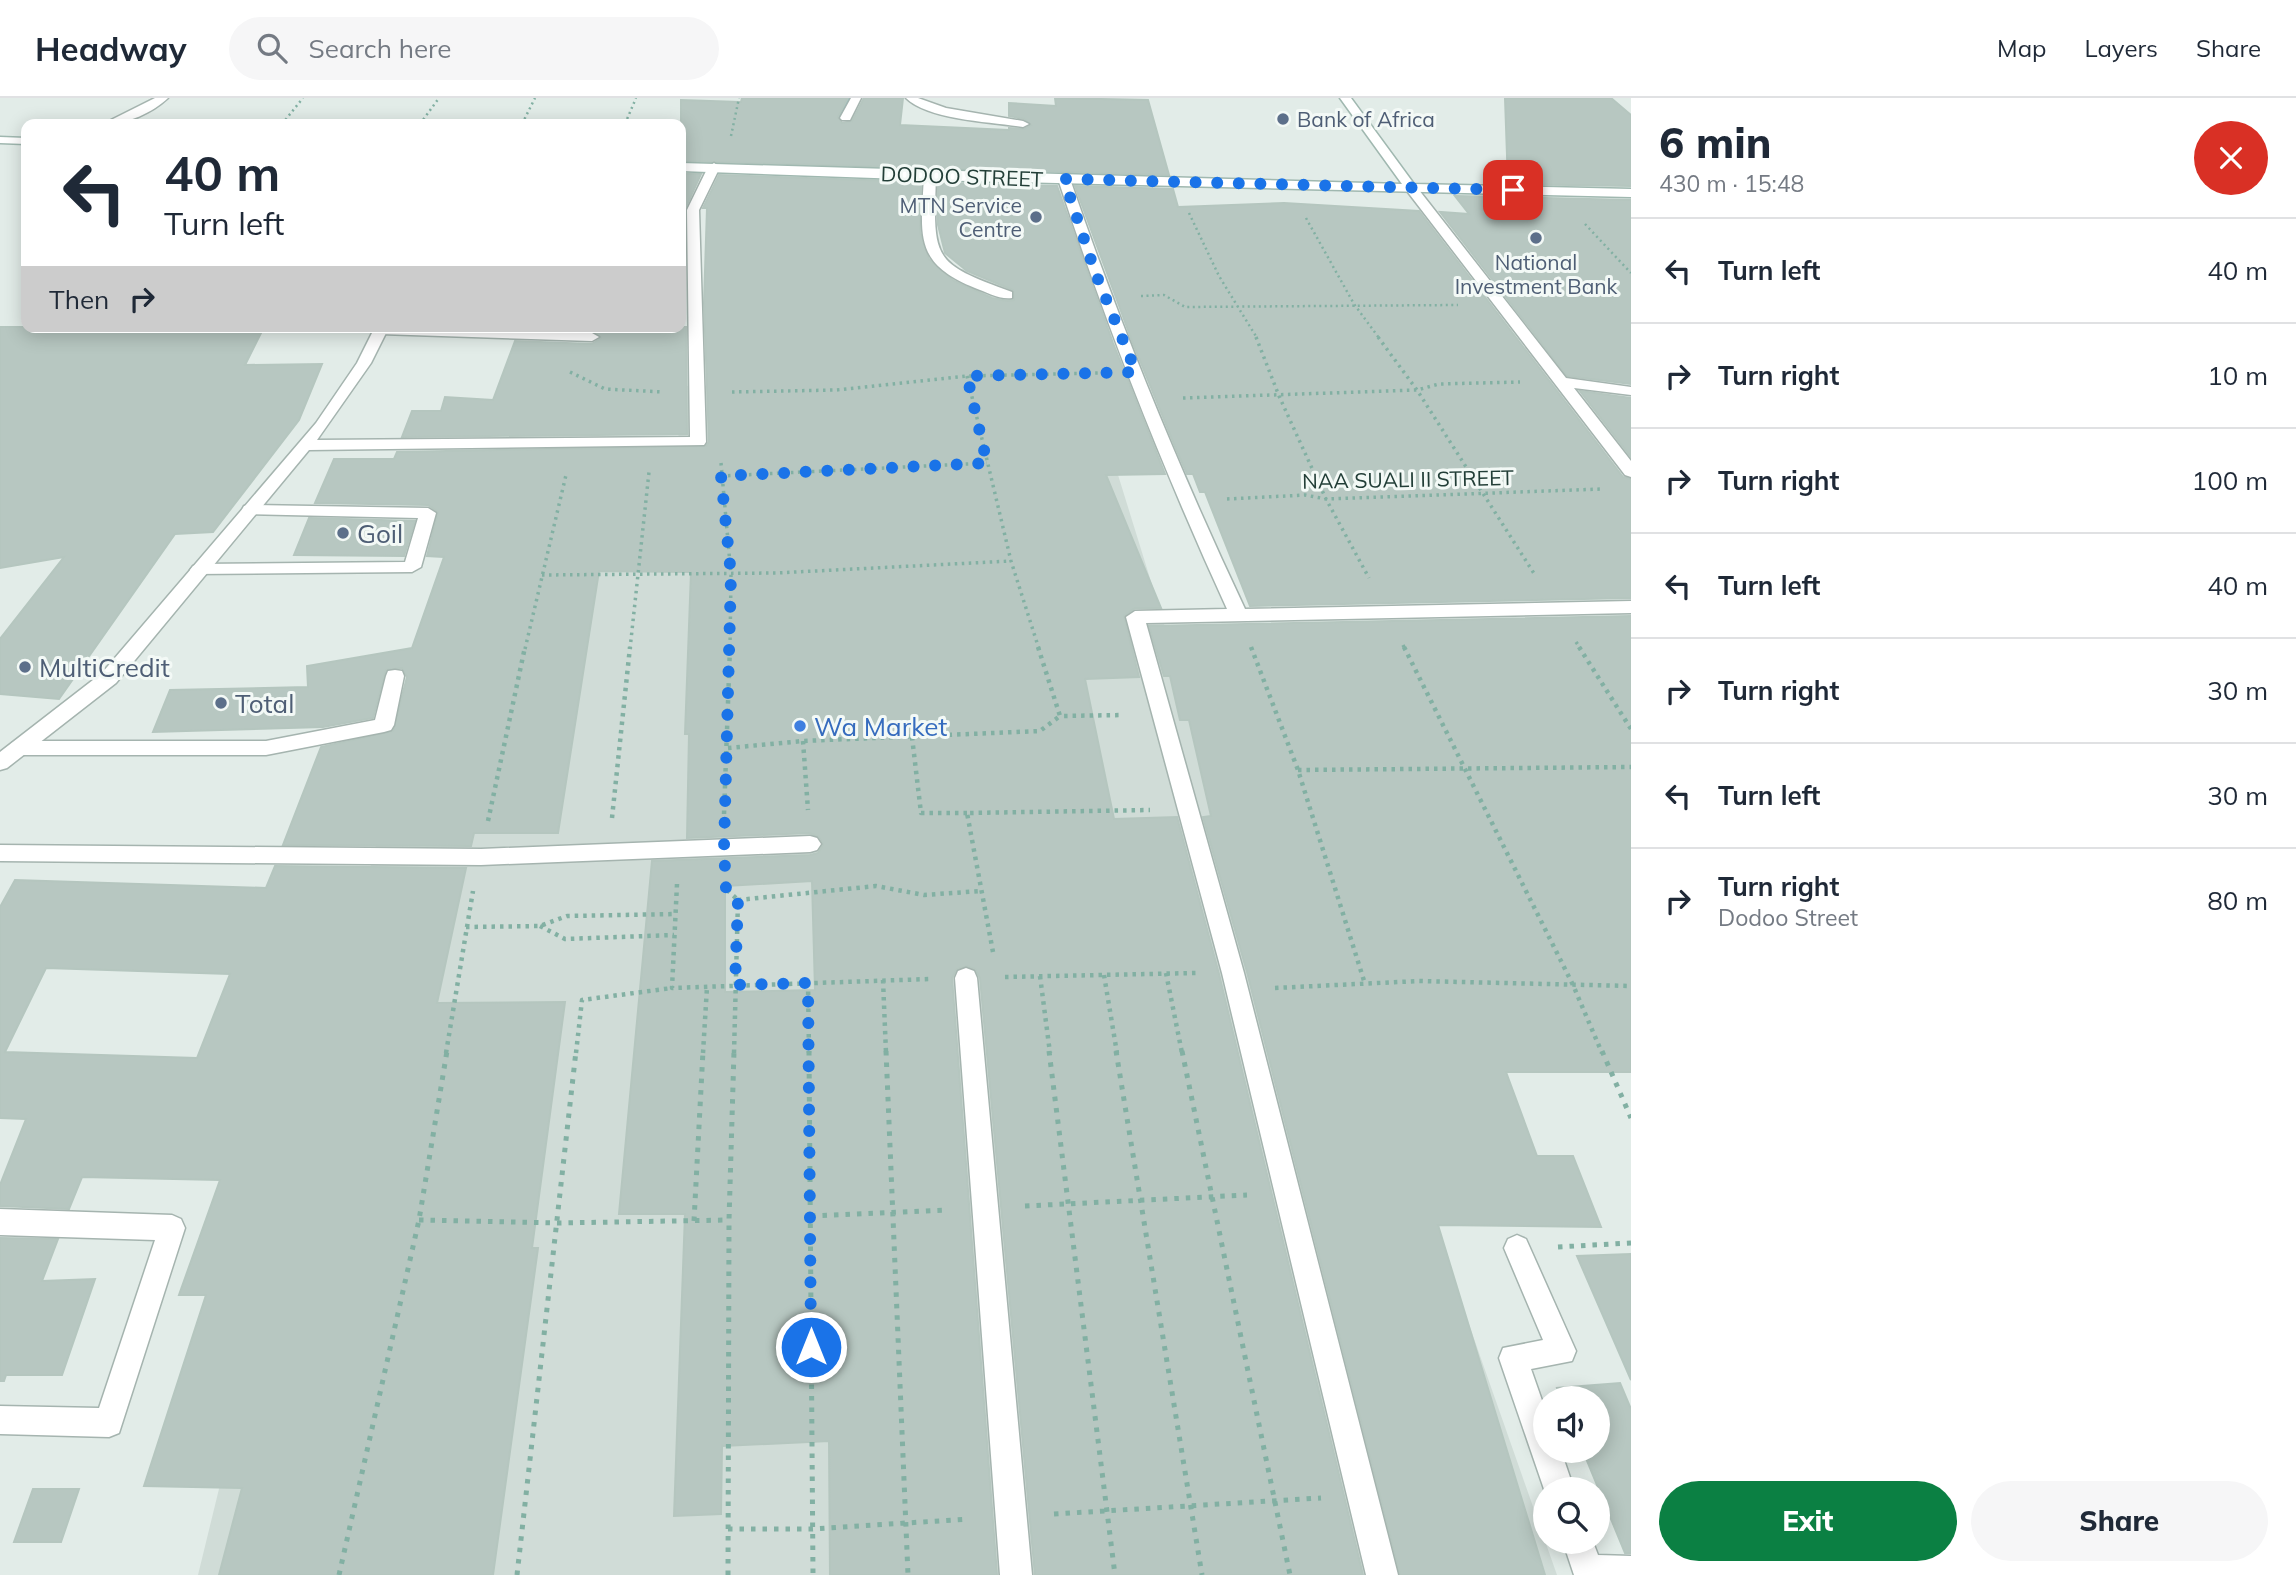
<!DOCTYPE html>
<meta charset="utf-8">
<style>
body{margin:0;font-family:Mulish,sans-serif;background:#f6f6f7;color:#1f2937;height:100vh;display:flex;flex-direction:column;font-size:26px;white-space:nowrap}
*{box-sizing:border-box;margin:0}
p{font-size:23px;color:#747a83}
.icon{flex:none;width:38px;height:38px;fill:none;stroke:currentColor;stroke-width:2;stroke-linecap:round;stroke-linejoin:round}
.map{position:relative;flex:1;overflow:hidden}
.drawer{display:flex;flex-direction:column;background:#fff;width:665px}
.drawer>*{flex:none}
.banner{position:absolute;left:21px;top:21px;width:665px;height:214px;border-radius:14px;box-shadow:0 4px 18px #0003;background:#fff;color:#1f2937;overflow:hidden}
.fabs{position:absolute;left:1533px;top:1288px;display:grid;gap:14px}
.fabs a{display:grid;place-items:center;width:77px;height:77px;border-radius:50%;background:#fff;box-shadow:0 4px 18px #0003;font-size:35px}
.pin{position:absolute;display:grid;place-items:center;width:60px;height:60px;color:#fff;margin:-30px;border-radius:14px;box-shadow:0 4px 10px #0006}
.me{position:absolute;width:77px;margin:-38px;rotate:0deg;stroke-linejoin:round;filter:drop-shadow(0 0 5px #0008)}
.turn{display:flex;align-items:center;gap:24px;height:147px;padding:0 28px;font-size:32px}
.turn .icon{width:91px;height:91px;stroke-width:2.5}
.turn b{display:block;font-size:49px;line-height:60px}
.then{display:flex;align-items:center;height:66px;padding:0 28px;background:#0003;gap:14px;font-size:26px}
.round{display:grid;place-items:center;flex:none;width:74px;height:74px;border-radius:37px;background:#f6f6f7}
.summary{display:flex;align-items:center;justify-content:space-between;height:119px;padding:0 28px}
h1{font-size:42px;font-weight:800;line-height:52px}
.action{display:flex;gap:14px;margin-top:auto;padding:14px 28px}
.action a{flex:1;height:80px;border-radius:42px;background:#0b8043;color:#fff;font-size:28px;font-weight:800;line-height:80px;text-align:center}
.action a+a{background:#f6f6f7;color:#1f2937}
ul{padding:0;list-style:none}
li{display:flex;align-items:center;gap:21px;height:105px;padding:0 28px;border-top:2px solid #e0e1e3}
li div{flex:1}
li b{display:block;font-size:26px}
li em{font-style:normal}
header{display:flex;align-items:center;gap:42px;box-sizing:border-box;height:98px;padding:0 35px;background:#fff;border-bottom:2px solid #e0e1e3}
header strong{font-size:33px}
nav{display:flex;gap:38px;margin-inline-start:auto;font-size:24px}
.search{width:490px;height:63px;background:#f6f6f7;display:flex;align-items:center;gap:18px;box-sizing:border-box;padding:0 24px;border-radius:38px;color:#747a83;font-size:26px}
main{display:flex;flex:1;min-height:0}
.map>svg:first-child{display:block}
</style>
<header>
<strong>Headway</strong>
<div class="search"><svg class="icon" aria-label="search" viewBox="0 0 24 24"><circle cx="10" cy="10" r="6"/><path d="M15 15l6 6"/></svg>Search here</div>
<nav><a>Map</a><a>Layers</a><a>Share</a></nav>
</header>
<main>
<div class="map">
<svg width="1631" height="1477" viewBox="0 0 1631 1477">
<rect width="100%" height="100%" fill="#e2ece8"/>
<!-- built -->
<path fill="#d0dcd7" d="M1054,170L1274,881L1347,879L1557,1477H198L466,377L676,373L682,288L793,286L789,173Z"/>
<g fill="none" stroke-linecap="round" stroke-linejoin="round">
<!-- stream -->
<path fill="#8ac6d2" fill-rule="evenodd" d="M845,0H853L836,25H830L829,23Z"/>
</g>
<!-- building -->
<path fill="#b7c7c1" stroke="#b5c6bf" stroke-width="2" fill-rule="evenodd" d="M742,0H848L838,19L842,25L852,23L864,0H903L900,27L1009,32V30L1024,31L1031,27L1024,21L1009,18V5L1056,8L1055,0L1148,2L1169,77L681,63V2L741,4Z
M1505,0H1611L1631,17V88L1508,86Z
M681,76H701L686,109H681Z
M719,77L921,84L920,133L929,161L954,183L992,200L1008,203L1014,202L1013,192L967,173L945,155L938,127V85L1057,88L1113,245L1165,376L1106,377L1161,510H1135L1124,518L1139,579L1085,581L1114,721L1177,719L1219,876L1363,1477H1035L980,880L975,871L967,868L957,871L952,880L997,1477H830L829,1343L722,1348L721,1416L674,1418L685,1116H619L652,763L810,757L818,755L823,747L819,739L810,735L687,740L689,636H685L691,474L599,473L558,735H474L471,748L283,747L321,649L393,633L407,579L402,570L386,572L373,620L323,629L153,634L170,592L308,589L307,568L412,550L444,459L427,458L438,414L428,407L315,405L334,361H394L397,354L706,348L709,344L704,205L707,110H703ZM812,783L815,892L725,894V788Z
M1075,88L1173,91L1178,109L1284,105L1419,113L1623,379L1631,381V500L1250,508L1205,394H1200L1193,376H1187L1176,351L1132,243Z
M1455,98L1631,102V286L1567,278L1440,114L1469,116Z
M0,229H264L245,267L322,266L299,322L213,434L175,436L59,601L0,596V541L64,459L0,470Z
M520,229H686L687,336L402,339L412,313H441L445,299L493,302L515,243L592,246L601,240L592,232Z
M1580,293L1631,300V359Z
M309,420L415,423L404,458L294,457Z
M1631,518V974H1506L1537,1058H1573L1601,1129L1438,1127L1545,1477H1400L1247,874L1203,719L1211,718L1189,622H1180L1170,578H1164L1149,528Z
M275,768L466,770L437,905L565,904L532,1150H538L493,1477H219L242,1390L144,1388L206,1197H179L220,1082L82,1079L69,1111L0,1108V1087L26,1021L0,1020V809L15,782L266,790ZM46,870L230,876L197,960L5,954Z
M0,1140L58,1141L42,1183L95,1181L62,1277H6L4,1283H0Z
M1631,1156V1282L1577,1158Z
M1620,1285L1631,1311V1455H1625L1583,1353H1598V1300H1561L1557,1290Z
M33,1391H79L61,1444H14Z"/>
<g fill="none" stroke-linecap="round" stroke-linejoin="round">
<!-- lane casing -->
<g stroke="#a5b4af" stroke-width="3">
<path id="lane" d="M375,229L592,235L599,239L592,243L380,236L375,235Z
M250,407L428,410L436,415L421,469L412,474L193,476L190,472L193,468L199,466L405,464L418,420L244,416L242,412L244,408Z
M395,572L402,573L404,578L394,627L391,632L384,634L266,657H19L12,655L9,650L12,645L19,643H266L375,622L386,578L388,573Z
M0,1111L172,1117L181,1121L185,1130L119,1335L109,1339L0,1336V1308L99,1310L155,1142L0,1137Z"/>
</g>
<!-- street casing -->
<g stroke="#a5b4af" stroke-width="3">
<path id="street" d="M155,0H168C152,15 126,27 103,26Z
M851,0H861L850,22H842L840,20Z
M906,0H918L946,10L1023,23L1029,26L1023,29C992,24 928,22 906,0Z
M714,65L720,69L699,112L706,344L704,347L309,352L116,585L7,670L0,672V654L102,575L316,325L357,265L375,229H389L371,265L317,342L690,339L687,112L708,69Z
M930,74L936,78C933,162 932,165 1012,194V200C1000,202 986,194 975,190C913,165 921,137 924,78Z
M1064,77L1070,81C1120,227 1179,371 1245,511L1631,503V515L1146,525L1244,875L1398,1477H1366L1222,875L1126,519L1135,513L1227,511C1163,371 1106,227 1058,81Z
M1411,86L1415,87L1566,280L1631,289V297L1574,290L1631,363V379L1625,377L1407,93L1405,90Z
M810,738L817,740L821,746L817,752L810,754L481,767L0,763V747L481,751Z
M966,870L974,873L977,880L1032,1477H1000L955,880L958,873Z
M1517,1137L1526,1141L1576,1253L1572,1263L1531,1271L1545,1311V1353H1561L1574,1391H1545V1394L1499,1260L1503,1250L1543,1242L1504,1150L1508,1141Z
M1563,1444H1593L1598,1457L1631,1458V1477H1574Z"/>
</g>
<!-- secondary casing -->
<g stroke="#a0b8b0" stroke-width="3">
<path id="secondary" d="M1340,0H1351L1414,86L1631,91V99L930,82L681,73V65L1402,86Z
M0,39L26,40V46L0,45Z"/>
</g>
<!-- path-far3 -->
<path stroke="#82b0a3" stroke-width="2.5" stroke-dasharray="2 3.5" stroke-linecap="butt" d="M282,26L303,0
M420,26L439,0
M522,26L535,0
M625,26L636,0
M731,38L739,0
M1189,115L1219,178L1257,240
M1306,120L1354,206L1379,240
M1585,126L1631,175
M1141,198L1164,197L1185,209L1458,207"/>
<!-- path-far2 -->
<path stroke="#82b0a3" stroke-width="3.5" stroke-dasharray="2.5 4.5" stroke-linecap="butt" d="M1256,239L1279,298L1326,401L1369,480
M1378,239L1417,292L1535,477
M570,274L605,291L663,294
M967,278L1011,463L1039,551
M732,294L836,292L967,278L1100,275
M1183,300L1417,292L1439,286L1520,284
M721,365L731,477L730,551
M721,378L987,365
M1227,401L1305,397L1326,401L1602,391
M542,477L776,475L1011,463
M1576,544L1581,551
M1403,547L1405,551
M525,551L566,377
M630,551L649,374"/>
<!-- path-far1 -->
<path stroke="#82b0a3" stroke-width="4.5" stroke-dasharray="3.5 5" stroke-linecap="butt" d="M1038,549L1060,618L1123,617
M1251,549L1298,672L1365,886
M1404,549L1573,887L1602,955
M1579,549L1631,631
M912,639L921,715H967
M803,643L808,712
M728,650L803,643L1040,633L1060,618
M1298,672L1631,669
M724,716L730,549
M612,720L630,549
M488,723L525,549
M726,784V791L738,802
M677,786L672,890L930,881
M540,828L565,841L674,837
M466,829L540,828L567,818L675,816
M993,854L967,715L1150,712
M1166,875L1182,955
M1104,877L1117,955
M1040,878L1050,955
M1005,879L1196,875
M883,882L886,955
M808,885L809,955
M1275,890L1419,883L1631,888
M446,955L473,793
M576,955L582,902L672,890
M703,955L707,889
M734,955L738,802L876,788L924,797L981,793"/>
<!-- path -->
<path stroke="#82b0a3" stroke-width="5" stroke-dasharray="4.5 7" stroke-linecap="butt" d="M809,953L813,1477
M886,953L908,1477
M1049,953L1115,1477
M1116,953L1202,1477
M1182,953L1290,1477
M1602,953L1631,1020
M1025,1108L1247,1097
M811,1118L947,1112
M419,1122L558,1125L729,1122
M694,1123L703,953
M1558,1149L1631,1145
M1054,1416L1321,1400
M728,1431H812L969,1421
M339,1477L419,1122L447,953
M517,1477L576,953
M728,1477L729,1122L734,953"/>
<!-- lane -->
<use href="#lane" fill="#fff" fill-rule="evenodd"/>
<!-- street -->
<use href="#street" fill="#fff" fill-rule="evenodd"/>
<!-- secondary -->
<use href="#secondary" fill="#fff" fill-rule="evenodd"/>
</g>
<g fill="none" stroke-linecap="round" stroke-linejoin="round">
<!-- route -->
<path stroke="#1a73e8" stroke-width="12" stroke-dasharray="0 21.6" d="M811,1249L808,885L735,887L738,802L726,791L724,750L731,477L721,378L987,365L967,278L1136,274L1095,174L1064,81L1513,92"/>
</g>
<!-- markers -->
<g fill="#5c6f8a" stroke="#f3f9f6" stroke-width="2.5">
<circle cx="1283" cy="21" r="7"/>
<circle cx="1036" cy="119" r="7"/>
<circle cx="1536" cy="140" r="7"/>
<circle cx="343" cy="435" r="7"/>
<circle cx="25" cy="569" r="7"/>
<circle cx="221" cy="605" r="7"/>
</g>
<circle fill="#3f7fe0" stroke="#f3f9f6" stroke-width="2.5" cx="800" cy="628" r="7"/>
<g text-anchor="middle" dominant-baseline="central" stroke-width="6" stroke-linejoin="round" paint-order="stroke">
<!-- far-service labels -->
<g font-size="21" fill="#4e5e75" stroke="#f3f9f6" text-anchor="start">
<text x="1297" y="21">Bank of Africa</text>
<text x="1022" y="107" text-anchor="end">MTN Service<tspan x="1022" dy="24">Centre</tspan></text>
<text x="1536" y="164" text-anchor="middle">National<tspan x="1536" dy="24">Investment Bank</tspan></text>
</g>
<!-- far-street labels -->
<g font-size="21" fill="#223e37" stroke="#f3f9f6">
<text transform="translate(962 78) rotate(2)">DODOO STREET</text>
<text transform="translate(1408 381) rotate(-1)">NAA SUALI II STREET</text>
</g>
<!-- service labels -->
<g font-size="26" fill="#4e5e75" stroke="#f3f9f6" text-anchor="start">
<text x="357" y="435">Goil</text>
<text x="39" y="569">MultiCredit</text>
<text x="235" y="605">Total</text>
</g>
<!-- shop labels -->
<g font-size="26" fill="#366cbe" stroke="#f3f9f6" text-anchor="start">
<text x="814" y="628">Wa Market</text>
</g>
</g>
</svg>
<div class="fabs">
<a><svg class="icon" aria-label="sound" viewBox="0 0 24 24"><path d="M4 9h4l5-4v14l-5-4H4zM17 9q2 3 0 6"/></svg></a>
<a><svg class="icon" aria-label="search" viewBox="0 0 24 24"><circle cx="10" cy="10" r="6"/><path d="M15 15l6 6"/></svg></a>
</div>
<div class="pin" style="left:1513px;top:92px;background:#d93025"><svg class="icon" aria-label="arrive" viewBox="0 0 24 24"><path d="M6 21V4h12l-3 4 3 4H6"/></svg></div>
<svg class="me" style="left:811px;top:1249px" viewBox="-20 -20 40 40"><circle r="17" fill="#1a73e8" stroke="#fff" stroke-width="3"/><path d="M0-11L8 9 0 5-8 9z" fill="#fff"/></svg>
<div class="banner">
<div class="turn"><svg class="icon" aria-label="left" viewBox="0 0 24 24"><path d="M17 20v-9H6M10 6l-5 5 5 5"/></svg><div><b>40 m</b>Turn left</div></div>
<div class="then">Then<svg class="icon" aria-label="right" viewBox="0 0 24 24"><path d="M7 20v-9h11M14 6l5 5-5 5"/></svg></div>
</div>
</div>
<section class="drawer">
<div class="summary"><div><h1>6 min</h1><p>430 m · 15:48</p></div><a class="round" style="background:#d93025;color:#fff"><svg class="icon" aria-label="close" viewBox="0 0 24 24"><path d="M6 6l12 12M18 6L6 18"/></svg></a></div>
<ul>
<li><svg class="icon" aria-label="left" viewBox="0 0 24 24"><path d="M17 20v-9H6M10 6l-5 5 5 5"/></svg><div><b>Turn left</b></div><em>40 m</em></li>
<li><svg class="icon" aria-label="right" viewBox="0 0 24 24"><path d="M7 20v-9h11M14 6l5 5-5 5"/></svg><div><b>Turn right</b></div><em>10 m</em></li>
<li><svg class="icon" aria-label="right" viewBox="0 0 24 24"><path d="M7 20v-9h11M14 6l5 5-5 5"/></svg><div><b>Turn right</b></div><em>100 m</em></li>
<li><svg class="icon" aria-label="left" viewBox="0 0 24 24"><path d="M17 20v-9H6M10 6l-5 5 5 5"/></svg><div><b>Turn left</b></div><em>40 m</em></li>
<li><svg class="icon" aria-label="right" viewBox="0 0 24 24"><path d="M7 20v-9h11M14 6l5 5-5 5"/></svg><div><b>Turn right</b></div><em>30 m</em></li>
<li><svg class="icon" aria-label="left" viewBox="0 0 24 24"><path d="M17 20v-9H6M10 6l-5 5 5 5"/></svg><div><b>Turn left</b></div><em>30 m</em></li>
<li><svg class="icon" aria-label="right" viewBox="0 0 24 24"><path d="M7 20v-9h11M14 6l5 5-5 5"/></svg><div><b>Turn right</b><p>Dodoo Street</p></div><em>80 m</em></li>
</ul>
<div class="action"><a>Exit</a><a>Share</a></div>
</section>
</main>
